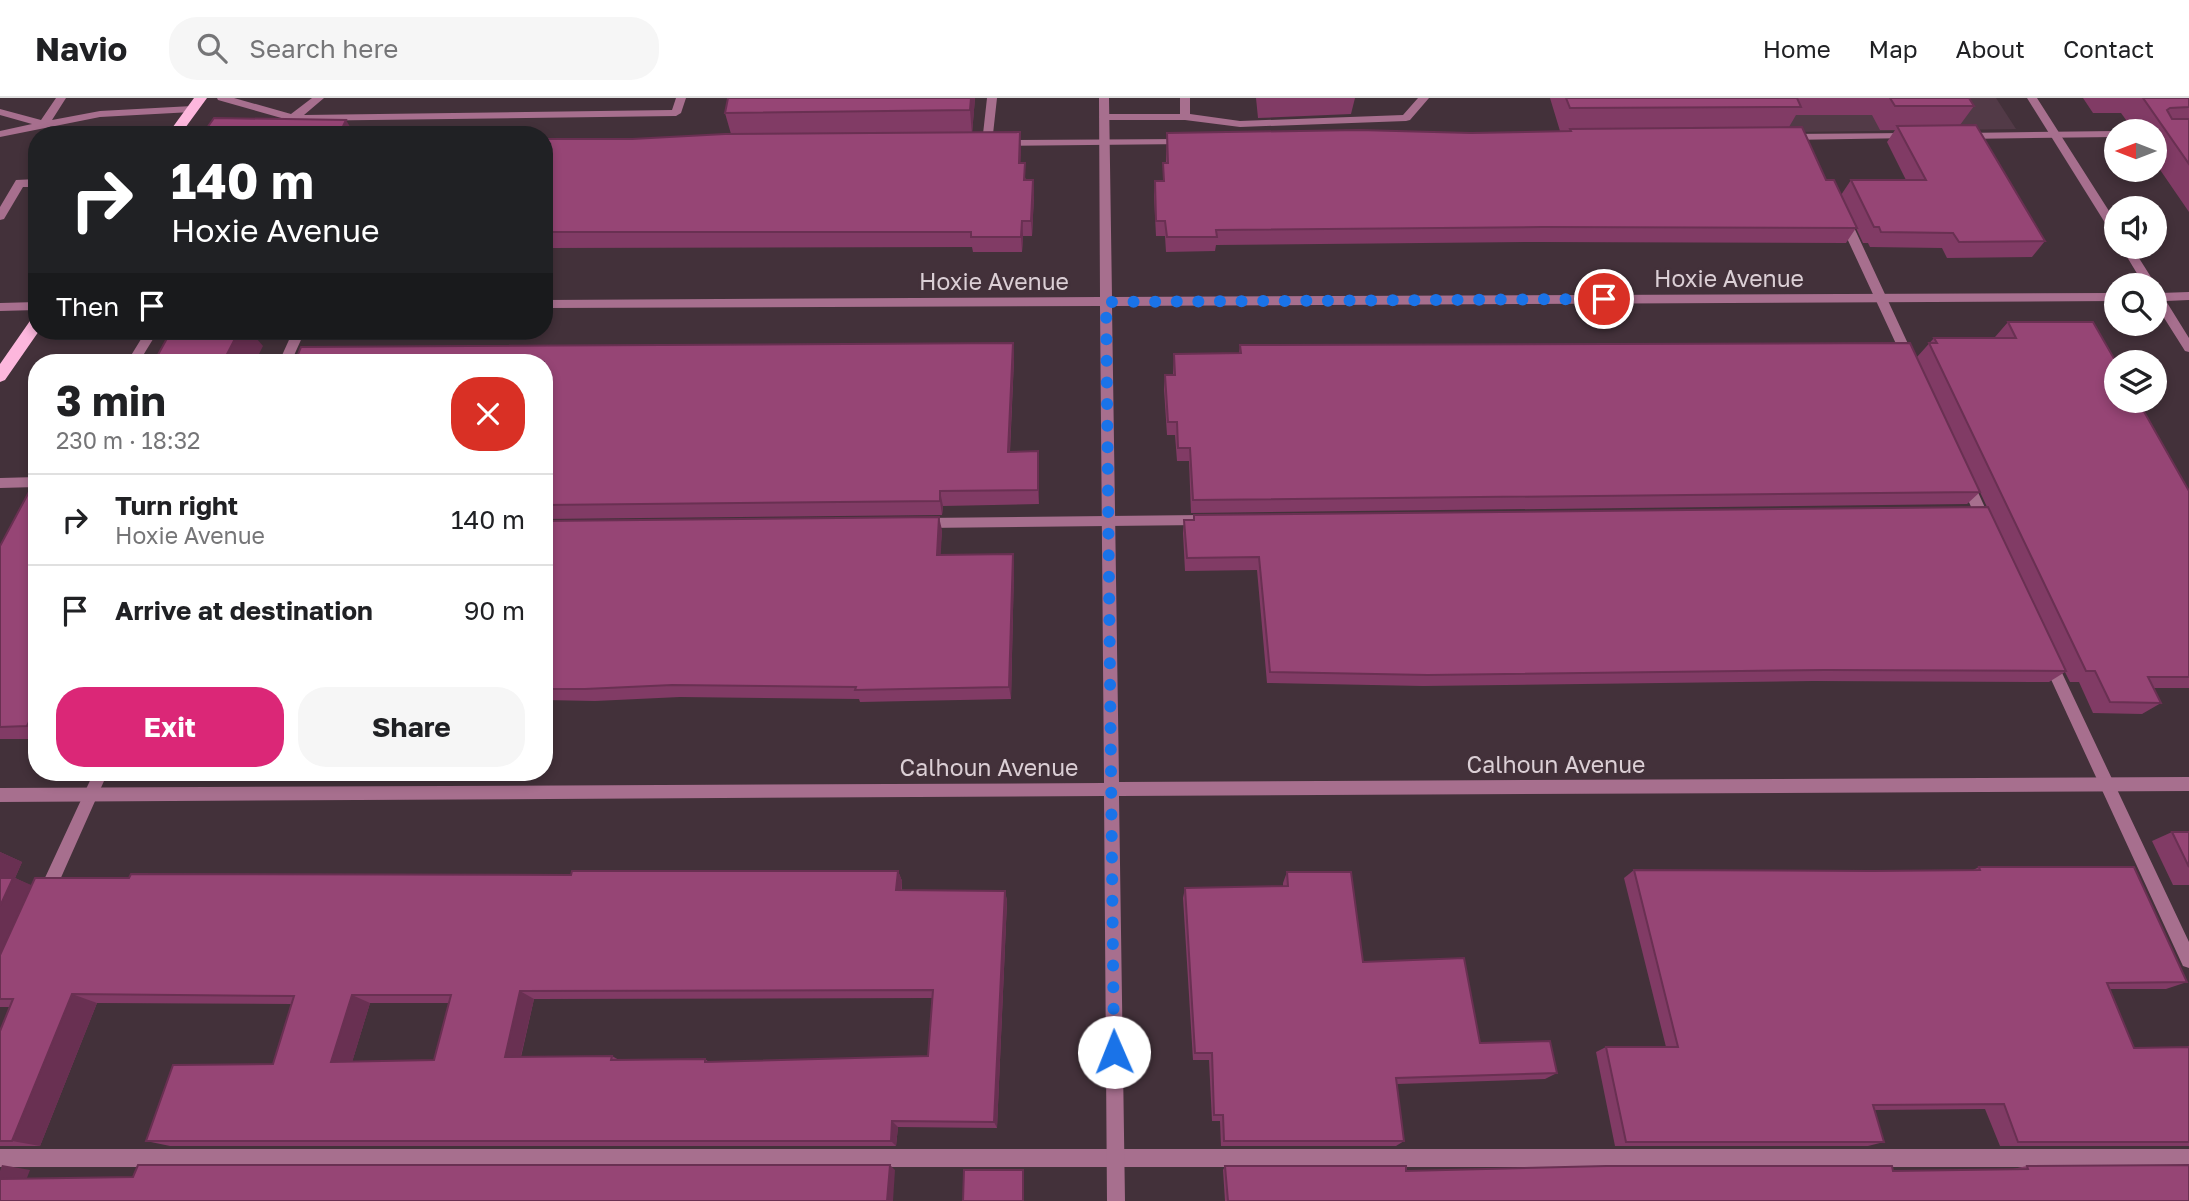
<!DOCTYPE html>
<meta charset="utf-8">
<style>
body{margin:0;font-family:"Golos Text",sans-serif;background:#f6f6f6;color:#202124;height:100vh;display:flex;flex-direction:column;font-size:26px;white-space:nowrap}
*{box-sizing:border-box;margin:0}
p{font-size:23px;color:#757577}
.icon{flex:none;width:38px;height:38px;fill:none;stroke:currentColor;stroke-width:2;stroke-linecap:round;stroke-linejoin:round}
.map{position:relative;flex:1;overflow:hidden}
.panel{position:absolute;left:28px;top:256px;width:525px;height:427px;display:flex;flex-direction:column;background:#fff;border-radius:28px;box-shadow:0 4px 10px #0003}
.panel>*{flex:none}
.top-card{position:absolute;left:28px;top:28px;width:525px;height:214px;border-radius:28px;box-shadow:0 4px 10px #0003;background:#202124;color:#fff;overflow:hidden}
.needle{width:46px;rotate:270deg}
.controls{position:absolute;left:2104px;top:21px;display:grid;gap:14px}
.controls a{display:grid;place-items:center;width:63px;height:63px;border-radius:50%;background:#fff;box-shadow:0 4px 10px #0003;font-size:35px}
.pin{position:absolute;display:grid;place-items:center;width:60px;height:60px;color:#fff;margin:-30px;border:4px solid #fff;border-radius:50%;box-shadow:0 2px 7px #0007}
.me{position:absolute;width:77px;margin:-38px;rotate:359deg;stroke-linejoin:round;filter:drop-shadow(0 0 5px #0008)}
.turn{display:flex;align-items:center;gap:24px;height:147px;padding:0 28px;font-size:32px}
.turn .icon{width:91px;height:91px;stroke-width:2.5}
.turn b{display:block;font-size:49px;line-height:60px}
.then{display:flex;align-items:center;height:66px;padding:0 28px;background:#0003;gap:14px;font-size:26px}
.round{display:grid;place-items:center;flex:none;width:74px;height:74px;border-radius:28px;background:#f6f6f6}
.overview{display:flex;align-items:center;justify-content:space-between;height:119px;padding:0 28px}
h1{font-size:42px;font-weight:700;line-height:52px}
.cta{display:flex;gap:14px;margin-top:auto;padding:14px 28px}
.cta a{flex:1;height:80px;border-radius:28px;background:#db2777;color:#fff;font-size:28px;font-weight:700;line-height:80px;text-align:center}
.cta a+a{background:#f6f6f6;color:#202124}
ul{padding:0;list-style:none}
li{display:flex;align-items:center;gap:21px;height:91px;padding:0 28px;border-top:2px solid #e0e0e0}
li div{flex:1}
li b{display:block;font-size:26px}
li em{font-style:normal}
header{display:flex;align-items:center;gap:42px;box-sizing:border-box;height:98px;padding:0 35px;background:#fff;border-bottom:2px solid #e0e0e0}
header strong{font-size:33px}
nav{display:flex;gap:38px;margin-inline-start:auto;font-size:24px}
.search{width:490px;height:63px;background:#f6f6f6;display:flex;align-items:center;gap:18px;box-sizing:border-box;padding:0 24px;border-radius:28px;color:#757577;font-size:26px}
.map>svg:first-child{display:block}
</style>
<header>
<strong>Navio</strong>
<div class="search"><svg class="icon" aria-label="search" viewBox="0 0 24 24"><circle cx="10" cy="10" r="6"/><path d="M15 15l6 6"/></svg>Search here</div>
<nav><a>Home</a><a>Map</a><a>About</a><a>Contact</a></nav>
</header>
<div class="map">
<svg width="2189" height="1103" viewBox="0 0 2189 1103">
<rect width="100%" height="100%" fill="#43313a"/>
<!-- built -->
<path fill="#523a47" d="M1639,0H1996L2016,31L1653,36Z"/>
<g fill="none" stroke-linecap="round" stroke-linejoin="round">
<!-- lane -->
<path fill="#a76f8e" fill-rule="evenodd" d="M56,0H66L52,22L100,13L192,8L197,11L192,14L100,19L0,39V33L32,26L0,17V11L41,22Z
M217,0H234L291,16L312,0H324L304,17L672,12L676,0H686L681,15L676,18L292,23L218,2Z
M987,0H997L992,45L987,48L982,45Z
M1180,0H1190V16L1240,23L1403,17L1418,0H1429L1410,22L1406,23L1240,29L1185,22H1104L1099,19L1104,16H1180Z
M2116,33V39L1963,41L1958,38L1963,35L2116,33H2118Z
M1908,35L1913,38L1912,40L1788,42L1783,39L1788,36Z
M1183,41L1188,44L1187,46L1001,48L996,45L1001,42Z
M37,81V89H23L4,121L0,122V109L16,82Z
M1845,119L1851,123L1916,263L1914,266H1906L1904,263L1839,123Z
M146,233H158L139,264H127Z
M293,233H305L291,264H279Z
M1966,378L1971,379L1992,425L1990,429H1980L1978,425L1960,383Z
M37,379V389L0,390V380Z
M1201,417L1208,422L1201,427L924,430L917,425L924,420Z
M2050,558L2055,560L2189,844V870L2183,868L2043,564L2045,560Z
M94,674H108L51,802L45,805L39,802L37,797Z
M0,1051H2189V1069H0Z"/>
<!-- street -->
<path fill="#a76f8e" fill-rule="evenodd" d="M1099,0H1109L1112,199L2116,195V203L1112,208L1119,684L2189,679V693L1119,698L1125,1103H1107L1104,698L0,704V690L1104,685L1100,208L544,210V202L1100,199Z
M2027,0H2037L2116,124V137L2112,136Z
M2121,149H2132L2156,187L2154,190V187H2144Z
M2154,190L2160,195L2189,194V202L2166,203L2189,240V254L2185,253L2154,204Z
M37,204V212L0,213V205Z"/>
<!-- primary -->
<path fill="#fdb7dd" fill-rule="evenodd" d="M194,0H207L180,37H167Z
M37,219L39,233L5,282L0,284V266L32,220Z"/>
</g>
<!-- wall -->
<path fill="#813b65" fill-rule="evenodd" d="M728,0H975L972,35L1021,50L1020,65L1026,82H1033L1034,97L1032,138H1023L1022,154H973L972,149L544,150V41H632L731,36L725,15Z
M1256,0H1355L1351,16L1258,20Z
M1550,0H1969L1974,8L1960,27L2045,143L2032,159L1947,160L1942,150L1870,149L1868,145H1863L1856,130L1846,145L1536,144L1216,147L1215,153L1166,154L1165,138H1156L1154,98L1155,83H1163V65H1166L1167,35H1471L1560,33ZM1796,17H1872L1880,32H1895L1887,44L1906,82H1851L1841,97L1826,82L1789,29Z
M2083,0H2189V114L2154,63V33H2134L2121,15H2093Z
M2008,224L2189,393V590H2153L2161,605L2142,616L2093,615L2079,584H2070L2065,574L2049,584L1813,583L1423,588L1267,585L1257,472L1185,473L1183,435L1184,422H1193L1194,417L1987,409L1980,394L1967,406L1191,415L1189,363H1177L1175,337H1167L1164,291L1165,277H1173L1174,256H1239L1240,247L1917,259L1934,240H1996L1995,239Z
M1013,245L1014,261L1010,354L1038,353L1039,406L943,408L942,417L544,421V264Z
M37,392V641H0V448Z
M544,423L942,432L940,457L1013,456L1014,470L1011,601L860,604L859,601L680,599L595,603L544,602Z
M2172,734H2189V787H2173L2152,743Z
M0,754L22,764L15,780L32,788L571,777L898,773L902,783V792L1005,793L1007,803L997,1030L898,1029L896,1048H170L146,1043L273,966L292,906L97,905L40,1048H0V933L10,909H0ZM932,900L928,958L709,964L705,961L619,962L612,958L521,959L534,901ZM370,905H449L434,962L352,964Z
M1979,769L2187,884L2166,891H2109L2134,950L2189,949V1048H2000L1985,1011L1874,1012L1884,1044L1868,1048H1615L1596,954L1606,949H1666L1624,780L1634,772L1872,773L1973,772Z
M1287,774L1363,864L1480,945L1557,975L1545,981L1397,986L1404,1043L1396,1048H1221L1220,1023H1212L1209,962H1193L1183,800L1185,790L1283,788V785Z
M1225,1068L1406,1073H1893L2008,1072L2027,1068L2189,1103H1225L1223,1072Z"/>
<!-- shaded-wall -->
<path fill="#693052" d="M971,0H975L972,37L970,12Z
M346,22L355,37H339Z
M1020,34L1021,50L1020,80L1019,65Z
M1033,82L1034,97L1032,138L1031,123Z
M1022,123L1023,138L1022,154L1021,139Z
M239,233H250L263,248L255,264H223Z
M1013,245L1014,261L1009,368L1008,354Z
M1038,353L1039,367V406L1038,392Z
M940,393L943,408L942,417L940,403Z
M939,419L942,432L940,471L937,457Z
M1013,456L1014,470L1011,601L1009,589Z
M37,607V634L27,628Z
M0,754L22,764L15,780L38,790L0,874Z
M898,773L902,783L901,802L896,792Z
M1005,793L1007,803L997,1030L994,1024Z
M520,893L534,901L519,966L505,959Z
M72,896L97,905L40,1048L12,1043Z
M352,897L370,905L350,971L331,964Z
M892,1023L898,1029L896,1048L891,1043Z
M2,1067L30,1072L25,1085L0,1081V1073Z
M890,1067L895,1072L893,1103H887Z"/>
<!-- building -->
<path fill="#964575" stroke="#693052" stroke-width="2" fill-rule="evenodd" d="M728,0H971L970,12L725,15Z
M1566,0H1797L1801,9L1570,10Z
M1890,0H1969L1974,8H1895Z
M2143,0H2189V9L2170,10L2167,12L2172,21H2189V66Z
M214,20L346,22L339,37H202Z
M1976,27L2045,143L1959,144L1953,135L1881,134L1879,129H1874L1851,82H1926L1897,28Z
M1802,29L1826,82H1834L1857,130L1542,129L1216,132L1217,139H1167L1165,123H1156L1155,83H1164L1163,65H1168L1167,35L1359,32L1471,35L1571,33L1570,31Z
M1020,34L1019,65H1025L1024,82H1033L1031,123H1022L1021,139H971V134H544V41H632L725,36Z
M2008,224H2093L2116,264V303H2138L2189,393V579H2148L2161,605L2110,604L2095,573H2086L1929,245H1937L1934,240H2016Z
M171,233H239L223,264H154Z
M1013,245L1008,354L1038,353V392L940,393V403L544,407V264H295L301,249Z
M1910,245L1980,394L1193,402L1190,350H1178L1177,324H1168L1165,277H1175L1174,256L1241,255L1240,247Z
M30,392H37V607L27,628L0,629V448Z
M1988,409L2066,573L1825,572L1428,577L1270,574L1259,459L1187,460L1184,422H1194V417Z
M939,419L937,457L1013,456L1009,589L855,592L856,589L672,587L585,591H544V423Z
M2172,734H2189V769Z
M1979,769H2134L2187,884L2107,885L2134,950L2189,949V1044H2018L2004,1006L1873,1007L1884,1044H1626L1606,949H1678L1634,772L1872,773L1980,772Z
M572,773H898L896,792L1005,793L994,1024L892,1023L891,1043H146L173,967L273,966L294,898L72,896L12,1043H0V933L13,901H0V857L35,780H129L131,776L571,777ZM933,892L928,958L705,964V961L611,962L612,958L505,959L520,893ZM352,897H451L434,962L331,964Z
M1287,774H1351L1363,864L1464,860L1480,945L1550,943L1557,975L1396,980L1404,1043H1224L1223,1017H1214L1212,955H1195L1185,790L1288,788Z
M0,780H13L0,808Z
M138,1067H890L887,1103H0V1081L133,1079Z
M2189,1067V1103H1228L1225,1068H1406V1073L1606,1068H1892L1893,1073L2028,1071L2027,1068Z
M964,1072H1023V1103H963Z"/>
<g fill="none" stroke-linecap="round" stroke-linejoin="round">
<!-- route -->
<path stroke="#1a73e8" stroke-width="12" stroke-dasharray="0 21.6" d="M1114,954L1106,204L1604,201"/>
</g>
<g text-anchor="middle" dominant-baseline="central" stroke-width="5" stroke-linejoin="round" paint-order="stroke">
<!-- street labels -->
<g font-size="23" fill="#dbcfd5" stroke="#43313a">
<text x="1729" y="180">Hoxie Avenue</text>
<text x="994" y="183">Hoxie Avenue</text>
<text x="1556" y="666">Calhoun Avenue</text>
<text x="989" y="669">Calhoun Avenue</text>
</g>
</g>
</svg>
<div class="controls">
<a><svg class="needle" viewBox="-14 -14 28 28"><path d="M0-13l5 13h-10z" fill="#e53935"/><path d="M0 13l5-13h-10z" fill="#757577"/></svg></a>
<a><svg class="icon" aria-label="sound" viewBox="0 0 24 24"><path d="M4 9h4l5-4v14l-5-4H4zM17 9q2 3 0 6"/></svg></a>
<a><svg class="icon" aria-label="search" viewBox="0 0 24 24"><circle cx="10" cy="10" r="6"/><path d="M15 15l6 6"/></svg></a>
<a><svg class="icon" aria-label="layers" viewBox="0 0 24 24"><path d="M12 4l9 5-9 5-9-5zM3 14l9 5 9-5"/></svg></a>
</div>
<div class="pin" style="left:1604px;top:201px;background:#d93025"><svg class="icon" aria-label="arrive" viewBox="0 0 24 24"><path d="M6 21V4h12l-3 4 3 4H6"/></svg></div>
<svg class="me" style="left:1114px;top:954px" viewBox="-20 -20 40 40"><circle r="19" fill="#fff"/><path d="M0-13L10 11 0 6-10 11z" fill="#1a73e8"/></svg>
<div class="top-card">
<div class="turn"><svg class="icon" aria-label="right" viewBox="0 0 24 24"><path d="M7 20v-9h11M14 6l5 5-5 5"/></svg><div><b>140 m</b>Hoxie Avenue</div></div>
<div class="then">Then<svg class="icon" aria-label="arrive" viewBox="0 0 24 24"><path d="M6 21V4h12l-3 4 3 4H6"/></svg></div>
</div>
<section class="panel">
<div class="overview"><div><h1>3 min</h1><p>230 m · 18:32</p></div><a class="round" style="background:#d93025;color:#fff"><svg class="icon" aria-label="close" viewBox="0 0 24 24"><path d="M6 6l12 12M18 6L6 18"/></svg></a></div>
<ul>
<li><svg class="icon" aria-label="right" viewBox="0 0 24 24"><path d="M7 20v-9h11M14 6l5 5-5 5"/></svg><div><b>Turn right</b><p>Hoxie Avenue</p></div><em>140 m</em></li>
<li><svg class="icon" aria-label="arrive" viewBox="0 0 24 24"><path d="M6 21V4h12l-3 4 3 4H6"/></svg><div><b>Arrive at destination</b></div><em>90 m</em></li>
</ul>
<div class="cta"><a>Exit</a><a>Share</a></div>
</section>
</div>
